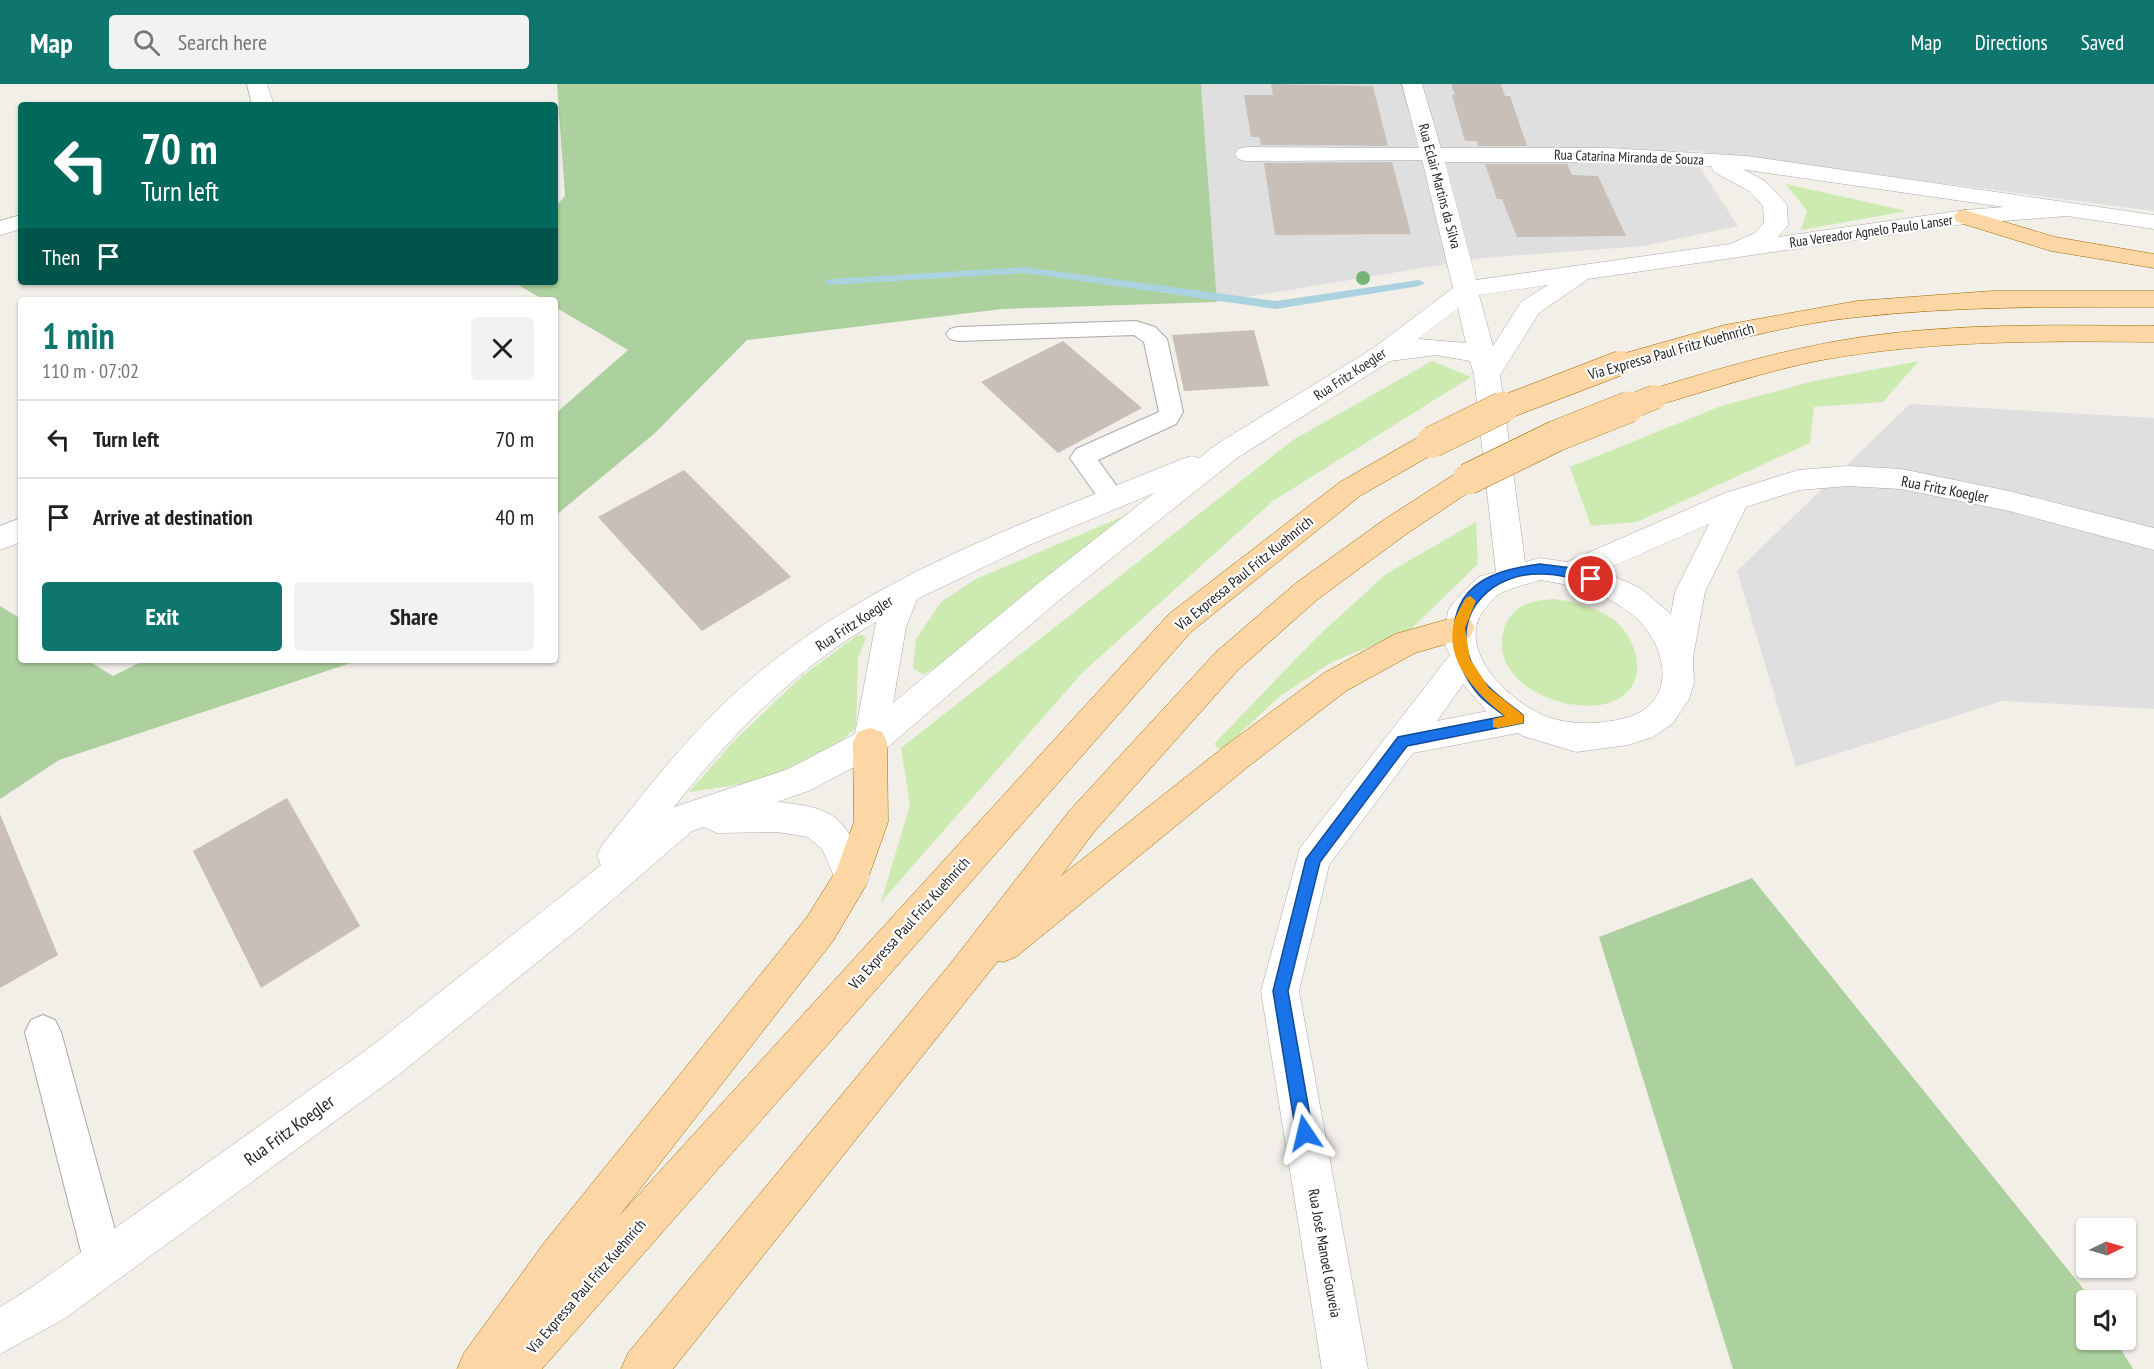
<!DOCTYPE html>
<meta charset="utf-8">
<style>
body{margin:0;font-family:"PT Sans Narrow",sans-serif;background:#f2f2f2;color:#202124;height:100vh;display:flex;flex-direction:column;font-size:22px;white-space:nowrap}
*{box-sizing:border-box;margin:0}
p{font-size:20px;color:#757577}
.icon{flex:none;width:33px;height:33px;fill:none;stroke:currentColor;stroke-width:2;stroke-linecap:round;stroke-linejoin:round}
.map{position:relative;flex:1;overflow:hidden}
.drawer{position:absolute;left:18px;top:213px;width:540px;height:366px;display:flex;flex-direction:column;background:#fff;border-radius:6px;box-shadow:0 2px 4px #0004}
.drawer>*{flex:none}
.top-card{position:absolute;left:18px;top:18px;width:540px;height:183px;border-radius:6px;box-shadow:0 2px 4px #0004;background:#00695c;color:#fff;overflow:hidden}
.needle{width:39px;rotate:85deg}
.buttons{position:absolute;left:2076px;top:1134px;display:grid;gap:12px}
.buttons a{display:grid;place-items:center;width:60px;height:60px;border-radius:6px;background:#fff;box-shadow:0 2px 4px #0004;font-size:30px}
.pin{position:absolute;display:grid;place-items:center;width:51px;height:51px;color:#fff;margin:-26px;border:3px solid #fff;border-radius:50%;box-shadow:0 2px 6px #0007}
.me{position:absolute;width:66px;margin:-33px;rotate:350deg;stroke-linejoin:round;filter:drop-shadow(0 0 4px #0008)}
.turn{display:flex;align-items:center;gap:21px;height:126px;padding:0 24px;font-size:27px}
.turn .icon{width:78px;height:78px;stroke-width:2.5}
.turn b{display:block;font-size:42px;line-height:51px}
.then{display:flex;align-items:center;height:57px;padding:0 24px;background:#0003;gap:12px;font-size:22px}
.round{display:grid;place-items:center;flex:none;width:63px;height:63px;border-radius:6px;background:#f2f2f2}
.head{display:flex;align-items:center;justify-content:space-between;height:102px;padding:0 24px}
h1{font-size:36px;font-weight:700;line-height:45px;color:#0f766e}
.button{display:flex;gap:12px;margin-top:auto;padding:12px 24px}
.button a{flex:1;height:69px;border-radius:6px;background:#0f766e;color:#fff;font-size:24px;font-weight:700;line-height:69px;text-align:center}
.button a+a{background:#f2f2f2;color:#202124}
ul{padding:0;list-style:none}
li{display:flex;align-items:center;gap:18px;height:78px;padding:0 24px;border-top:2px solid #e0e0e0}
li div{flex:1}
li b{display:block;font-size:22px}
li em{font-style:normal}
header{display:flex;align-items:center;gap:36px;box-sizing:border-box;height:84px;padding:0 30px;background:#0f766e;color:#fff}
header strong{font-size:28px}
nav{display:flex;gap:33px;margin-inline-start:auto;font-size:21px}
.search{width:420px;height:54px;background:#f2f2f2;display:flex;align-items:center;gap:15px;box-sizing:border-box;padding:0 21px;border-radius:6px;color:#757577;font-size:22px}
.map>svg:first-child{display:block}
</style>
<header>
<strong>Map</strong>
<div class="search"><svg class="icon" aria-label="search" viewBox="0 0 24 24"><circle cx="10" cy="10" r="6"/><path d="M15 15l6 6"/></svg>Search here</div>
<nav><a>Map</a><a>Directions</a><a>Saved</a></nav>
</header>
<div class="map">
<svg width="2154" height="1285" viewBox="0 0 2154 1285">
<rect width="100%" height="100%" fill="#f2efe9"/>
<!-- residential -->
<path fill="#e0dfdf" d="M1201,0H2154V127L1688,66L1738,142L1644,162L1483,174L1217,218Z
M1910,320L2154,334V625L2002,617L1796,683L1737,487Z"/>
<!-- grass -->
<path fill="#cdebb0" d="M1786,100L1907,127L1801,146L1807,127Z
M1432,277L1471,293L1273,417L1082,589L881,818L910,721L901,664L1293,356Z
M1919,277L1883,318L1814,323L1810,359L1637,438L1591,442L1570,383L1721,322L1814,297Z
M1131,429L942,580L923,591L913,584L916,555L941,518L976,495Z
M1476,438L1478,480L1410,546L1332,578L1280,612L1221,667L1214,660L1317,553L1386,490Z
M1554,515C1574,518 1592,522 1610,533C1639,552 1652,603 1612,618C1567,634 1484,598 1505,542C1508,533 1518,523 1527,520C1535,516 1545,516 1554,515Z
M863,551L866,554L858,574L856,644L833,664L757,698L689,708L733,658L801,593L856,552Z"/>
<!-- forest -->
<path fill="#add19e" d="M557,0H1201L1217,218L1002,225L747,256L655,349L555,432V330L628,266L555,223V216H544L513,198H555V123L565,112Z
M0,522L21,535V576H87L113,592L145,576H360L59,676L0,715Z
M1752,794L2086,1208L2091,1216H2086V1256H2115L2133,1285H1733L1599,853Z"/>
<g fill="none" stroke-linecap="round" stroke-linejoin="round">
<!-- stream -->
<path fill="#aad3df" fill-rule="evenodd" d="M1025,183L1276,217L1419,196L1425,199L1419,202L1276,225L1025,189L830,201L824,198L830,195Z"/>
</g>
<!-- building -->
<path fill="#c7bfb8" d="M1271,0L1373,2L1388,62L1261,61L1259,53H1251L1244,11H1273Z
M1451,0H1501L1505,12H1510L1527,62H1478L1477,57H1465L1452,11H1455Z
M1392,78L1411,150L1275,151L1264,79Z
M1485,80H1567L1572,91L1598,92L1626,152L1517,153L1502,115H1497Z
M1254,246L1269,302L1184,307L1172,251Z
M1063,257L1142,324L1058,369L981,298Z
M684,386L791,493L702,547L598,433Z
M287,714L360,842L261,904L193,767Z
M0,730L58,871L0,904Z"/>
<g fill="none" stroke-linecap="round" stroke-linejoin="round">
<!-- service casing -->
<g stroke="#a9a9a9" stroke-width="2">
<path id="service" d="M1136,237L1155,243L1167,255L1183,328L1176,340L1098,376L1126,415L1122,422L1113,424L1104,422L1070,374L1076,365L1159,328L1144,258L1134,251L958,257L950,255L946,250L950,245L958,243Z
M43,931L55,936L61,948L124,1179L118,1193L104,1199L90,1193L84,1179L25,948L31,936Z"/>
</g>
<!-- minor casing -->
<g stroke="#a9a9a9" stroke-width="1">
<path id="minor" d="M247,0H267L274,21H252Z
M1402,0H1422L1443,71L1440,76L1246,77L1238,75L1235,70L1238,65L1246,63L1419,64Z
M21,131V145L0,151V137Z
M21,434V458L0,466V442Z
M1464,563L1475,567L1480,576L1437,637L1518,621L1530,625L1534,635L1530,645L1518,649L1413,669L1329,781L1299,907L1368,1285H1322L1261,907L1300,764L1453,567Z"/>
</g>
<!-- tertiary casing -->
<g stroke="#a9a9a9" stroke-width="1">
<path id="tertiary" d="M1432,64H1609L1747,72L2154,131V145L2067,132L1965,140L1588,195L1539,229L1500,291L1525,478L1540,474L1567,478L1725,409L1798,386L1848,382L1901,385L2009,407L2154,444V466L2009,427L1901,405L1848,402L1799,406L1746,423L1705,508L1693,573L1694,599L1689,615L1673,639L1653,653L1628,661L1576,668L1523,652L1488,629L1462,599L1444,558L1448,527L1453,519L1478,493L1496,488L1474,291L1470,277L1436,271L1390,277L1237,374L1058,517L882,668L811,706L777,718C842,724 845,737 870,792L865,803L852,808L839,803L822,765L808,753L777,748L717,749L704,743L692,747L581,843L397,992L64,1235L0,1270V1223L32,1203L369,964L601,781L597,772L602,761C649,703 694,643 751,595C875,489 1033,436 1182,375L1192,372L1199,374L1217,360L1372,265L1453,204L1421,71L1424,66ZM1445,78H1609L1711,82L1714,88L1749,107L1763,122L1764,139L1755,149L1730,160L1476,196ZM1743,85L1747,86L2004,123L1965,126L1778,153L1788,141L1787,121L1783,116L1765,97ZM1548,201L1521,218L1493,262L1479,211ZM1458,224L1466,259L1418,255ZM1154,409L1036,501L893,619L906,543L917,515L1034,459ZM1709,440L1675,508L1671,530L1640,504L1602,487ZM1540,496C1572,501 1603,508 1629,528C1668,557 1682,622 1621,635C1596,641 1569,641 1545,632C1508,617 1450,561 1488,521C1492,517 1496,511 1501,509C1513,503 1528,500 1540,496ZM876,538L855,650L788,685L674,723C731,651 796,584 876,538Z"/>
</g>
<!-- primary casing -->
<g stroke="#a06b00" stroke-width="1">
<path id="primary" d="M1965,126L2055,153L2154,170V184L2051,167L1957,138L1953,133L1957,128Z
M1992,207H2154V223C2055,223 1957,222 1859,233C1777,241 1699,266 1620,288L1611,285L1607,279L1611,273L1725,241L1857,217Z
M2154,242V258C2043,257 1932,256 1822,276C1765,287 1711,306 1655,322L1646,319L1642,313L1646,307C1717,285 1788,264 1862,253C1959,239 2057,241 2154,242Z
M1432,348L1442,351L1446,358L1442,365L1360,412L1191,548L542,1285H457L464,1269L544,1159L807,833L837,785L854,738L853,658L858,648L870,644L882,648L887,658L888,738L865,803L833,857L619,1132L1169,530L1340,398L1422,351Z
M1468,385L1478,388L1482,395L1478,402L1405,451L1318,515L1238,586L1094,748L1061,792L1225,662L1324,589L1395,550L1459,532L1470,535L1475,544L1470,553L1415,569L1346,607L1249,682L1016,873L1003,878L998,877L673,1285H621L628,1269L951,879L1070,726L1216,568L1296,499L1385,435L1458,388Z"/>
</g>
<!-- service -->
<use href="#service" fill="#fff" fill-rule="evenodd"/>
<!-- minor -->
<use href="#minor" fill="#fff" fill-rule="evenodd"/>
<!-- tertiary -->
<use href="#tertiary" fill="#fff" fill-rule="evenodd"/>
<!-- primary -->
<use href="#primary" fill="#fcd6a4" fill-rule="evenodd"/>
<!-- primary-bridge-far1 casing -->
<g stroke="#a06b00" stroke-width="25" stroke-linecap="butt">
<path id="primary-bridge-far1" d="M1500,325L1620,279
M1625,325L1655,313"/>
</g>
<!-- primary-bridge casing -->
<g stroke="#a06b00" stroke-width="32" stroke-linecap="butt">
<path id="primary-bridge" d="M1432,358L1503,323
M1468,395L1556,352L1629,323"/>
</g>
<!-- primary-bridge-far1 -->
<use href="#primary-bridge-far1" stroke="#fcd6a4" stroke-width="24"/>
<!-- primary-bridge -->
<use href="#primary-bridge" stroke="#fcd6a4" stroke-width="31"/>
</g>
<!-- trees -->
<circle fill="#74b475" cx="1363" cy="194" r="7"/>
<!-- route -->
<path fill="#1a73e8" stroke="#114b97" stroke-width="1.5" d="M1540,480L1572,484L1596,492L1598,495L1591,500C1575,495 1559,490 1542,490C1495,488 1452,526 1470,575C1479,600 1503,615 1523,631V639L1407,662L1320,778L1288,907L1313,1049L1311,1055L1305,1057L1299,1055L1296,1049L1273,907L1306,775L1398,653L1505,632C1496,625 1486,619 1479,611C1451,579 1440,523 1482,497C1500,486 1520,483 1540,480Z"/>
<!-- slow -->
<path fill="#f59e0b" d="M1470,512L1476,517L1465,544L1470,575L1489,604L1523,631V639L1498,644L1493,643V635L1505,632C1479,612 1447,580 1453,544C1454,534 1461,522 1466,514Z"/>
<g text-anchor="middle" dominant-baseline="central" stroke-width="4.5" stroke-linejoin="round" paint-order="stroke">
<!-- far-street labels -->
<g font-size="14" fill="#222" stroke="#fff">
<text transform="translate(1629 73) rotate(2)">Rua Catarina Miranda de Souza</text>
<text transform="translate(1440 102) rotate(75)">Rua Eclair Martins da Silva</text>
<text transform="translate(1871 147) rotate(-8)">Rua Vereador Agnelo Paulo Lanser</text>
<text transform="translate(1350 290) rotate(-33)">Rua Fritz Koegler</text>
</g>
<!-- street labels -->
<g font-size="15" fill="#222" stroke="#fff">
<text transform="translate(1671 267) rotate(-16)">Via Expressa Paul Fritz Kuehnrich</text>
<text transform="translate(1945 405) rotate(11)">Rua Fritz Koegler</text>
<text transform="translate(1244 489) rotate(-39)">Via Expressa Paul Fritz Kuehnrich</text>
<text transform="translate(854 539) rotate(-33)">Rua Fritz Koegler</text>
<text transform="translate(909 839) rotate(-48)">Via Expressa Paul Fritz Kuehnrich</text>
<text transform="translate(1325 1169) rotate(80)">Rua José Manoel Gouveia</text>
<text transform="translate(586 1202) rotate(-49)">Via Expressa Paul Fritz Kuehnrich</text>
</g>
<!-- near-street labels -->
<g font-size="18" fill="#222" stroke="#fff">
<text transform="translate(289 1046) rotate(-36)">Rua Fritz Koegler</text>
</g>
</g>
</svg>
<div class="buttons">
<a><svg class="needle" viewBox="-14 -14 28 28"><path d="M0-13l5 13h-10z" fill="#e53935"/><path d="M0 13l5-13h-10z" fill="#757577"/></svg></a>
<a><svg class="icon" aria-label="sound" viewBox="0 0 24 24"><path d="M4 9h4l5-4v14l-5-4H4zM17 9q2 3 0 6"/></svg></a>
</div>
<div class="pin" style="left:1591px;top:495px;background:#d93025"><svg class="icon" aria-label="arrive" viewBox="0 0 24 24"><path d="M6 21V4h12l-3 4 3 4H6"/></svg></div>
<svg class="me" style="left:1305px;top:1049px" viewBox="-20 -20 40 40"><path d="M0-17L14 15 0 8-14 15z" fill="#1a73e8" stroke="#fff" stroke-width="4"/></svg>
<div class="top-card">
<div class="turn"><svg class="icon" aria-label="left" viewBox="0 0 24 24"><path d="M17 20v-9H6M10 6l-5 5 5 5"/></svg><div><b>70 m</b>Turn left</div></div>
<div class="then">Then<svg class="icon" aria-label="arrive" viewBox="0 0 24 24"><path d="M6 21V4h12l-3 4 3 4H6"/></svg></div>
</div>
<section class="drawer">
<div class="head"><div><h1>1 min</h1><p>110 m · 07:02</p></div><a class="round"><svg class="icon" aria-label="close" viewBox="0 0 24 24"><path d="M6 6l12 12M18 6L6 18"/></svg></a></div>
<ul>
<li><svg class="icon" aria-label="left" viewBox="0 0 24 24"><path d="M17 20v-9H6M10 6l-5 5 5 5"/></svg><div><b>Turn left</b></div><em>70 m</em></li>
<li><svg class="icon" aria-label="arrive" viewBox="0 0 24 24"><path d="M6 21V4h12l-3 4 3 4H6"/></svg><div><b>Arrive at destination</b></div><em>40 m</em></li>
</ul>
<div class="button"><a>Exit</a><a>Share</a></div>
</section>
</div>
